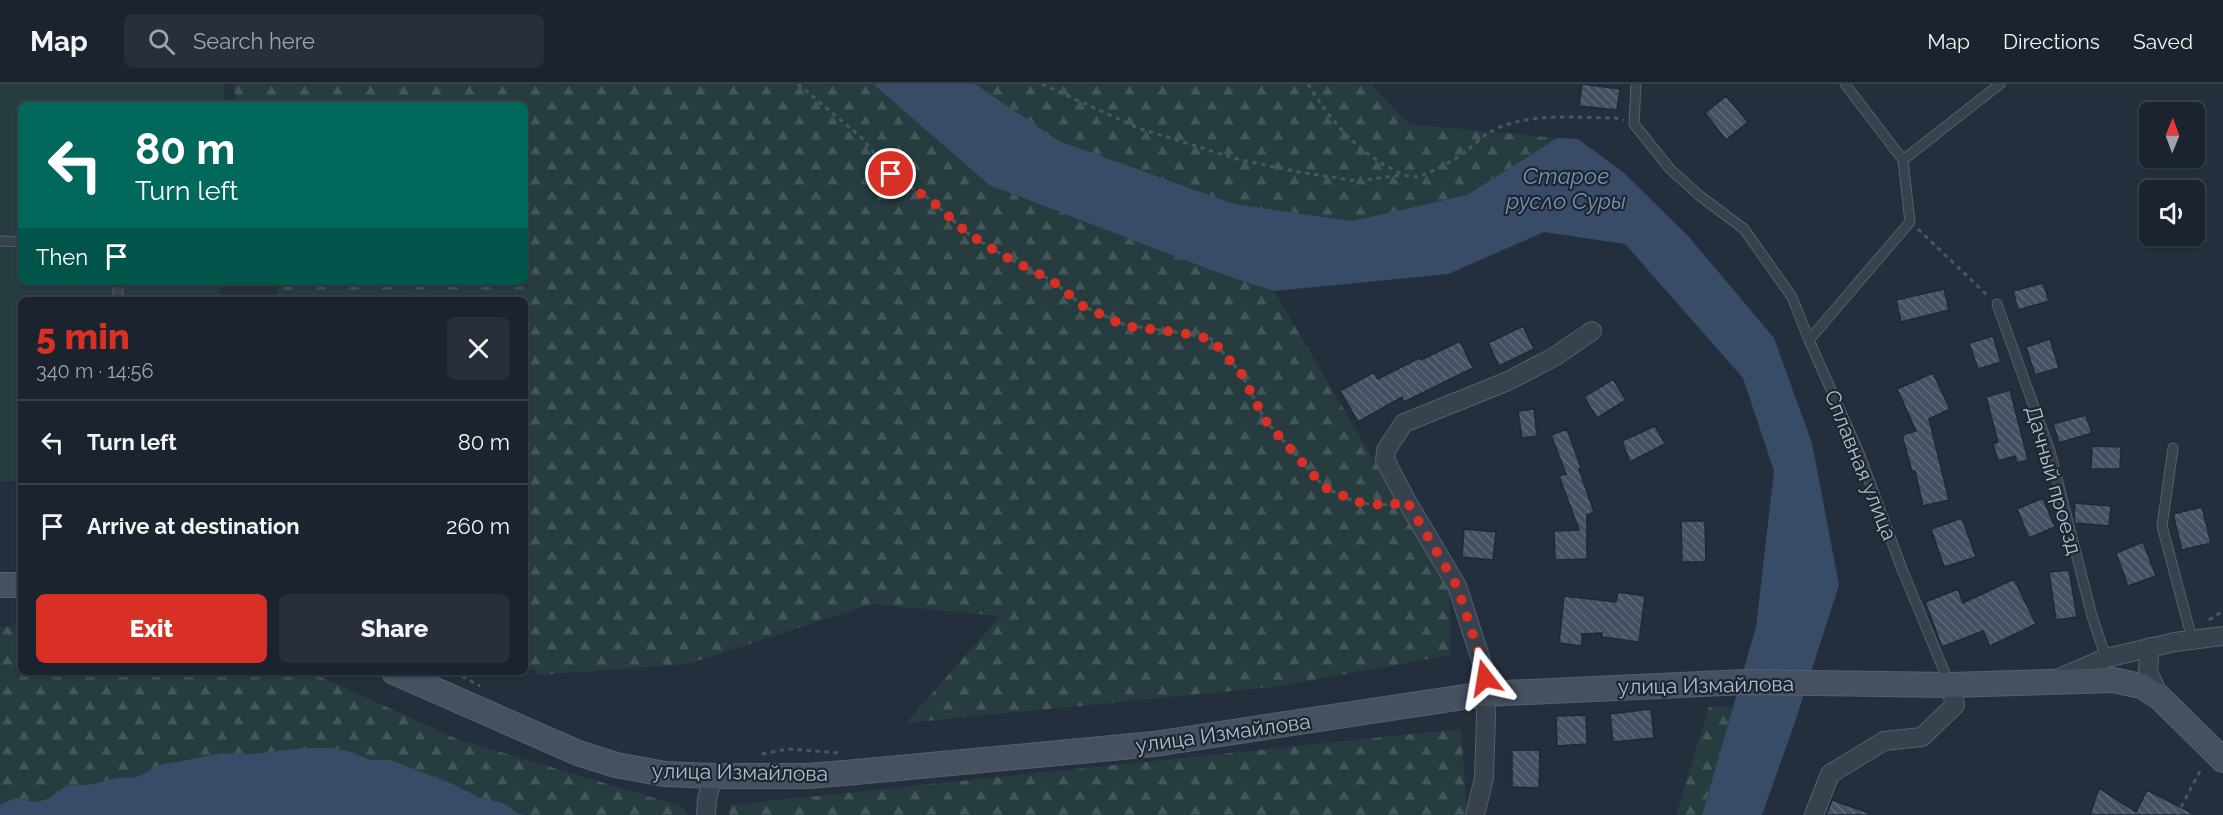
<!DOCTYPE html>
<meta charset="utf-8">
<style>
body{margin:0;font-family:Raleway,sans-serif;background:#282f3a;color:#f1f3f6;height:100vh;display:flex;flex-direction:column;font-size:22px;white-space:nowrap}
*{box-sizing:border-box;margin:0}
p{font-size:20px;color:#a0a4aa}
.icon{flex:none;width:33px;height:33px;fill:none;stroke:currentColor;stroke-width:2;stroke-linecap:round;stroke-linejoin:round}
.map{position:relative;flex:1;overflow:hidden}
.side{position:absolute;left:18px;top:213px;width:510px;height:378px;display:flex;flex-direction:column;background:#1b232e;border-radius:9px;box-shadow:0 2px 4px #0004,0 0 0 2px #39404a}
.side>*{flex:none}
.banner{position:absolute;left:18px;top:18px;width:510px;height:183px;border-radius:9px;box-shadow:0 2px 4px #0004,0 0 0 2px #39404a;background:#00695c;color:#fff;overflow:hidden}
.needle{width:39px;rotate:1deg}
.buttons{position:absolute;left:2139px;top:18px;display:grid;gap:12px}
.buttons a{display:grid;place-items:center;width:66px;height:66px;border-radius:9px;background:#1b232e;box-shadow:0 2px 4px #0004,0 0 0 2px #39404a;font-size:30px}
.pin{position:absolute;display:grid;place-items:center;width:51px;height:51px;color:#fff;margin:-26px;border:3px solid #fff;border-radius:50%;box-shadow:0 2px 6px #0007}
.me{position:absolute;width:66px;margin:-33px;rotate:346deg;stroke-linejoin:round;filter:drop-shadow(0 0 4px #0008)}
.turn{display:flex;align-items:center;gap:21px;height:126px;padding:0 18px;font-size:27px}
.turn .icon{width:78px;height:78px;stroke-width:2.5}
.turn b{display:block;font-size:42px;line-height:51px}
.then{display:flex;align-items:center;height:57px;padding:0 18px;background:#0003;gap:12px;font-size:22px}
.round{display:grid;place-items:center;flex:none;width:63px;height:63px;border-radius:9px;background:#282f3a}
.overview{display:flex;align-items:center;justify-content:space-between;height:102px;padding:0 18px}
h1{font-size:36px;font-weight:800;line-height:45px;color:#d93025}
.cta{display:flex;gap:12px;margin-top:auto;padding:12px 18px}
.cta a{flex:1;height:69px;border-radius:9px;background:#d93025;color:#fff;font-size:24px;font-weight:800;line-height:69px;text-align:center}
.cta a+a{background:#282f3a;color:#f1f3f6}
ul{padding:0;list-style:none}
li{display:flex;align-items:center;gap:18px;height:84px;padding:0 18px;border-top:2px solid #39404a}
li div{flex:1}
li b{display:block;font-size:22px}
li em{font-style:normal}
header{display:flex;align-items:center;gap:36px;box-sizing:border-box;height:84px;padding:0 30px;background:#1b232e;border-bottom:2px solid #39404a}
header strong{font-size:28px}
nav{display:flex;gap:33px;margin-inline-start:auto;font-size:21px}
.search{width:420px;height:54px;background:#282f3a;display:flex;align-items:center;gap:15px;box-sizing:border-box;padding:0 21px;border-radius:9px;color:#a0a4aa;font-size:22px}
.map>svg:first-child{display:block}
</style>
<header>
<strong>Map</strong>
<div class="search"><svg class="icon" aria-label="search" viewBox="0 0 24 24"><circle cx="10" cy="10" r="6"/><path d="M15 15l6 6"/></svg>Search here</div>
<nav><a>Map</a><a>Directions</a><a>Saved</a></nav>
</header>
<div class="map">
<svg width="2223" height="731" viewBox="0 0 2223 731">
<defs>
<pattern id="forest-firs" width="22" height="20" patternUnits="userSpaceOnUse" patternTransform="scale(1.5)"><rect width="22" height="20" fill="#263c3f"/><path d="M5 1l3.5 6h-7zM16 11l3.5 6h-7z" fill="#435659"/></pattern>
<pattern id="building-back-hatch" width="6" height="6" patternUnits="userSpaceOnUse" patternTransform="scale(1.5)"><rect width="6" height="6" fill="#455162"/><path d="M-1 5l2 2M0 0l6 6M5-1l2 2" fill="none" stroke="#5d6877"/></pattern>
</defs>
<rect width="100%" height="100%" fill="#242f3e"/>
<!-- forest -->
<path fill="url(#forest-firs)" d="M232,0H873L989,101L1224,191L1274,207L1449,504L1450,571L1281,602L906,639L1000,532L872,520L688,580L539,591L525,576V216H276L279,198H525V21H238Z
M975,0H1371L1409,40L1557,54L1467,111L1352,137L1234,120L1059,57Z
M21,541V588H310L457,655L681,722L688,731H524L518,729L503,719L479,713L453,700L391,676H370L352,668L331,664H305L251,670L222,669L160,681L137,693L117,694L87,701H67L50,714L37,718L15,714L0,721V543Z
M1709,623H1733L1702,731H1676Z
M1461,645L1467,731H729L730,721Z"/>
<!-- pitch -->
<path fill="#263c3f" d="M0,0H224V21H21V198H221L220,216H21V397H0Z"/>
<!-- water -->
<path fill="#394c67" d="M873,0H975L1059,57L1234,120L1352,137L1467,111L1557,54L1578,55L1624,89L1689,153L1774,254L1812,359L1839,501L1794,641L1762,731H1702L1756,543L1774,387L1743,294L1625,160L1544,148L1448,190L1274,207L1224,191L989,101Z
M305,664H331L352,668L370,676H391L453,700L479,713L503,719L518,729L524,731H0V721L15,714L37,718L50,714L67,701H87L117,694L137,693L160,681L181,677L222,669L251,670Z"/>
<!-- building -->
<path fill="url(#building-back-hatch)" stroke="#1f2835" stroke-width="1.5" d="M1582,0L1620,5L1617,26L1579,22Z
M1726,12L1748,38L1726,56L1705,29Z
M2043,199L2049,217L2018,226L2013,207Z
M1944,205L1949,226L1901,238L1896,216Z
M1523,242L1534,265L1499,282L1488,259Z
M1993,252L2001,278L1978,285L1969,259Z
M2050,255L2059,284L2035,291L2026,263Z
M1460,257L1473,284L1404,318L1402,313L1358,338L1340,307L1374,288L1378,295L1419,274L1421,276Z
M1933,289L1950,325L1929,335L1949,416L1923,422L1915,387L1912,388L1902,351L1916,347L1897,305Z
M1613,295L1626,316L1597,334L1584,313Z
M2010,306L2028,376L2017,379L2015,372L1998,377L1993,360L1998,358L1986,313Z
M1534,325L1537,352L1522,354L1518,327Z
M2086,331L2092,349L2059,359L2053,340Z
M1655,342L1665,360L1630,378L1622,357Z
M1567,345L1581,384L1579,385L1594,428L1587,431V475L1555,476L1554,447L1579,446L1559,392L1566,390L1551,351Z
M2092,362L2121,363L2120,385H2091Z
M2043,414L2055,443L2029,454L2017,425Z
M2075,419L2111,422L2109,442L2075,439L2074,433Z
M2202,423L2211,459L2182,466L2173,430Z
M1962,434L1976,473L1944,483L1931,445Z
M1681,437H1705L1706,478H1682Z
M1464,445L1496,448L1493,476L1462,473Z
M2143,458L2156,492L2128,502L2116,469Z
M2069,486L2077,533L2056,536L2049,488Z
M2014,495L2036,540L1990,562L1983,547L1942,563L1925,518L1958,505L1963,519Z
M1618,508L1645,512L1639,558L1602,553V549L1582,550V562L1559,559L1564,512L1616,518Z
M1651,625L1654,654L1613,658L1610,630Z
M1586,631L1587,660L1557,662L1556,632Z
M1512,666H1540L1539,704L1512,703Z
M2099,704L2136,728L2147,706L2196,731H2090Z
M1832,716L1869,729L1868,731H1826Z"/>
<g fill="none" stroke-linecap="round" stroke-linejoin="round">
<!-- lane casing -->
<g stroke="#565f6c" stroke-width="11">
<path id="lane" d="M1636,0L1634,40L1670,85L1700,112L1744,145L1792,213L1809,256
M1845,0L1903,76L1910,138L1809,256L1859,369L1902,485L1949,599
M1903,76L2000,0
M0,157L21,158
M118,216V198
M1997,220L2050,367L2092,532L2106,574
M2173,364L2162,442L2192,555"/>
</g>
<!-- street casing -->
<g stroke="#565f6c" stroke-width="20">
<path id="street" d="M2150,563L2148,587L2159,613
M2057,595L2106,574L2175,558L2223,552
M706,731L707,715L713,692
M1475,731L1484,694L1486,631L1483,582L1457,502L1406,416L1385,376L1386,366L1404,339L1508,297L1554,273L1592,247
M1814,731L1830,690L1884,657L1922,653L1955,621L1950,601"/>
</g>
<!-- secondary casing -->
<g stroke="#565f6c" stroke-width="26">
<path id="secondary" d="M0,501H21
M394,588L578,669L616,681L665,690L713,692H808L856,688L1154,660L1484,610L1745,598L1950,601L2113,596L2141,602L2159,613L2223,676"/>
</g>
<!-- path -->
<path stroke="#44595c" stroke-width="3" stroke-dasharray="4.5 4.5" stroke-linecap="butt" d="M798,0L862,54L891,90L932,117L967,149L1002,171L1051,196L1083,222L1125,241L1182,249L1211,255L1241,289L1265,336L1324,403L1357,419L1390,421
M1042,0L1138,44L1237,75L1298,88L1358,97L1400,91
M1308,0C1329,34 1354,65 1390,84C1399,89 1410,95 1420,92C1434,87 1453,77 1465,68C1474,61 1483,51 1494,46C1529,28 1577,34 1616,34L1624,36
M1918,145L1989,213
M2209,536L2223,527
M454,588L480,602
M762,670L788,665L841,669
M2177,731L2202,683"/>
<!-- lane -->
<use href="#lane" stroke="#38414e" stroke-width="9"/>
<!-- street -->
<use href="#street" stroke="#38414e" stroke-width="18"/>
<!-- secondary -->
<use href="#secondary" stroke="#465061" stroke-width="24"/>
</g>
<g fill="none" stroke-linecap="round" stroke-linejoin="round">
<!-- route -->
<path stroke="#d93025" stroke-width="10" stroke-dasharray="0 18" d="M891,90L932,117L967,149L1002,171L1051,196L1083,222L1125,242L1182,249L1211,255L1241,289L1265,336L1324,403L1357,418L1389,422L1406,416L1457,502L1483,582L1485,594"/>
</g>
<g text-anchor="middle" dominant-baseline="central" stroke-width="4.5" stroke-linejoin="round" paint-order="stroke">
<!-- street labels -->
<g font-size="21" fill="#b4bcc9" stroke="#1d2633">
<text transform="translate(1861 381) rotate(68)">Сплавная улица</text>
<text transform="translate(2054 396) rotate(74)">Дачный проезд</text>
<text transform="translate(1706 601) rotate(-1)">улица Измайлова</text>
<text transform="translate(1223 649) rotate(-8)">улица Измайлова</text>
<text transform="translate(740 688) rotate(1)">улица Измайлова</text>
</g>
<!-- water labels -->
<g font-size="22" font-style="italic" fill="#7c92b1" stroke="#1d2633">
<text x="1566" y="92">Старое<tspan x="1566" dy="25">русло Суры</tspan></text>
</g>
</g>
</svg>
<div class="buttons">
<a><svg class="needle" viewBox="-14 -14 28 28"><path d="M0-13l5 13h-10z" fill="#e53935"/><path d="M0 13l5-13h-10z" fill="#a0a4aa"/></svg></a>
<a><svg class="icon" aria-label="sound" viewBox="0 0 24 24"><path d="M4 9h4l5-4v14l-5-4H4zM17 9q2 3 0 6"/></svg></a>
</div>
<div class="pin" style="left:891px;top:90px;background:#d93025"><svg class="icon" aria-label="arrive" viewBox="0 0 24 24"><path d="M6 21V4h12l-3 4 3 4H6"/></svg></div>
<svg class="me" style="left:1485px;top:594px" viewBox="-20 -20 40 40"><path d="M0-17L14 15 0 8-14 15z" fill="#d93025" stroke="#fff" stroke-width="4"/></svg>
<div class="banner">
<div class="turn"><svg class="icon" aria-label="left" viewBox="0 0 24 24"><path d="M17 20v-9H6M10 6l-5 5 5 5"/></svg><div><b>80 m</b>Turn left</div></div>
<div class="then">Then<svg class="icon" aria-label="arrive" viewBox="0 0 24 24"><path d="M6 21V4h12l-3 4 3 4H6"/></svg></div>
</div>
<section class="side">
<div class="overview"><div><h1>5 min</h1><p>340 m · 14:56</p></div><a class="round"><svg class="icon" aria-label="close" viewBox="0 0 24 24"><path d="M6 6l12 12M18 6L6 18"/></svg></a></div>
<ul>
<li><svg class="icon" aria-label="left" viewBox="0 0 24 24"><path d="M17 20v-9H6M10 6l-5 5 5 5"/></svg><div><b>Turn left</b></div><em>80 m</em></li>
<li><svg class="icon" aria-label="arrive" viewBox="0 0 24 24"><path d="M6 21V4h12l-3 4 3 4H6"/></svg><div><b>Arrive at destination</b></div><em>260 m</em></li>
</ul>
<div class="cta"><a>Exit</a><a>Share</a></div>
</section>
</div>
